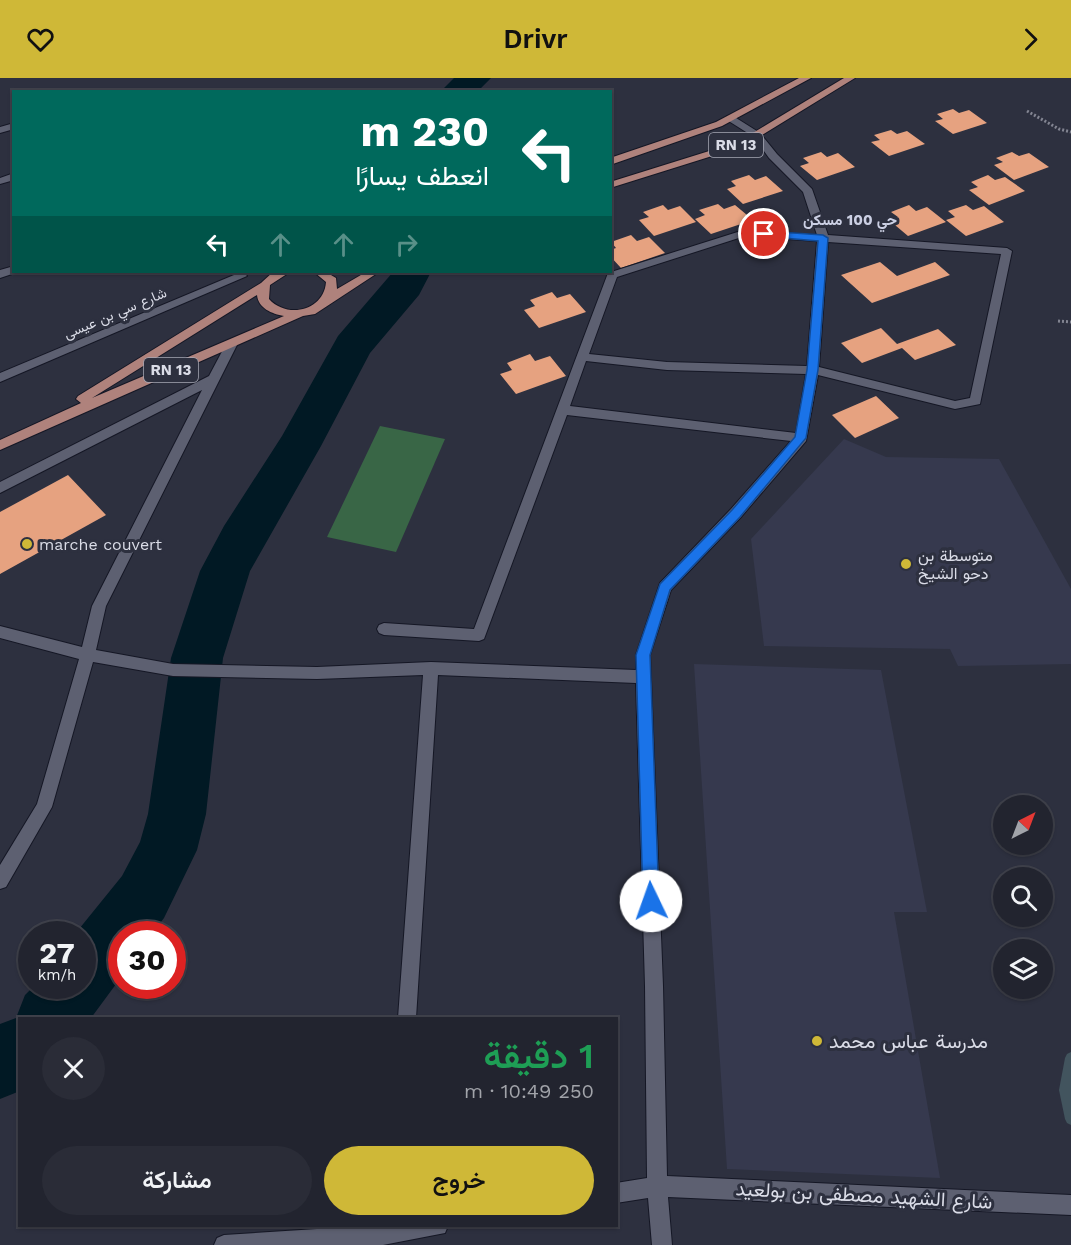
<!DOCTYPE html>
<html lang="ar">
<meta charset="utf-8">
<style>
body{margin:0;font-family:"Work Sans",Vazirmatn,sans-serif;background:#2a2c37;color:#f1f3f6;direction:rtl;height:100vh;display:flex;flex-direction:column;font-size:22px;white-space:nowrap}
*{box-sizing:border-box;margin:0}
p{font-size:20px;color:#a2a4aa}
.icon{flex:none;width:33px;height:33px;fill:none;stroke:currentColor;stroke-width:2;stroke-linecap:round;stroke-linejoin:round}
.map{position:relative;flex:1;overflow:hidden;direction:ltr}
.drawer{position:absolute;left:18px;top:939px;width:600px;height:210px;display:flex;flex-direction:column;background:#22242f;border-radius:0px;box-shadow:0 2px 4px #0004,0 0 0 2px #3f414b;direction:rtl}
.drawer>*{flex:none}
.hud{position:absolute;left:12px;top:12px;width:600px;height:183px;border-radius:0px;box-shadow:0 2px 4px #0004,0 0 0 2px #3f414b;direction:rtl;background:#00695c;color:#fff;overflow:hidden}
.needle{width:39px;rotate:42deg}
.fabs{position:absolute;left:993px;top:717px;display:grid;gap:12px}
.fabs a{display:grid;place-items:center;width:60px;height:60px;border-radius:50%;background:#22242f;box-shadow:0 2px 4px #0004,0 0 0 2px #3f414b;font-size:30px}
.speed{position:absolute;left:18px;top:843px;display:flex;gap:12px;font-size:30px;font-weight:700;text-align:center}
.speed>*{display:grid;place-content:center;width:78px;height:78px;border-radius:50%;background:#22242f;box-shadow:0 2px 4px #0004,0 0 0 2px #3f414b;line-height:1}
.speed small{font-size:15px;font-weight:400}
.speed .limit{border:9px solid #d22;background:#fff;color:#111}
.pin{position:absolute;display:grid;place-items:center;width:51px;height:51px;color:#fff;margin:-26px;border:3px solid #fff;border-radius:50%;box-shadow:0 2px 6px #0007}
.me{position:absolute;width:66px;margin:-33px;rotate:357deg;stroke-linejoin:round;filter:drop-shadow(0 0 4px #0008)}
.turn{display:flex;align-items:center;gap:21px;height:126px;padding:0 24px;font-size:27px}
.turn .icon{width:78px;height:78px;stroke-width:2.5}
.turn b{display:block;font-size:42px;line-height:51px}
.lanes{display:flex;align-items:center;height:57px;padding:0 24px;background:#0003;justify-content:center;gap:30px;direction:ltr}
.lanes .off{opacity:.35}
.round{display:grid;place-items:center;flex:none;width:63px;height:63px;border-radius:32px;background:#2a2c37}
.summary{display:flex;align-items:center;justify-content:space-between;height:102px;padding:0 24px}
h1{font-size:36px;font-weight:600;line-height:45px;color:#1e9e55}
.action{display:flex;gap:12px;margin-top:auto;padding:12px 24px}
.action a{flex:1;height:69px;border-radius:36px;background:#cfb837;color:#111;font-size:24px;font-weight:600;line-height:69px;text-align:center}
.action a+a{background:#2a2c37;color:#f1f3f6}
header{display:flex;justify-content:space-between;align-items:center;height:78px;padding:0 24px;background:#cfb837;color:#111;font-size:27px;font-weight:600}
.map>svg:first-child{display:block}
</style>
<header><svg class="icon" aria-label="forward" viewBox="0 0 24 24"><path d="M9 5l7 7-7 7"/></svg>Drivr<svg class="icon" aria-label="heart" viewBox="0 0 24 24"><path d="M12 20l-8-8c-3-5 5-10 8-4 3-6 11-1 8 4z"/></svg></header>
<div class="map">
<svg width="1071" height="1167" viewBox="0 0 1071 1167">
<rect width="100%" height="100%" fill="#2d303f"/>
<!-- built -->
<path fill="#36394e" d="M844,361L886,379L999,381L1071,511V586L958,588L950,571L764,568L751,461Z
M694,586L881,592L927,834H894L940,1100L727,1091Z"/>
<!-- green -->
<path fill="#396646" d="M380,348L445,361L396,474L327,459Z"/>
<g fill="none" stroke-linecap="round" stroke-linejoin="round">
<!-- stream -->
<path fill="#42545e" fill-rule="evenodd" d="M1071,974V1047L1067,1045L1065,1041L1059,1012L1065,980L1067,976Z"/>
<!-- river -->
<path fill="#011924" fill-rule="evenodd" d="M454,0H491L477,14H440Z
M393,194H431L419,217L370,275L321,368L250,493L223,580L206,736L197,772L164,840L152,856H122V898L91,940H20V1013L0,1021V946L16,940L25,917L34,908H82V856H75L122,798L140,764L148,736L171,580L200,493L224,448L282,358L338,258Z"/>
</g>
<!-- building -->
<path fill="#e6a280" d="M953,31L959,35L969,32L987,45L953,56L935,43L943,41L937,36Z
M891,52L897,56L907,53L925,66L889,78L871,64L880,62L874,57Z
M821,74L827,79L838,75L855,89L817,102L800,88L809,85L803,80Z
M1012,74L1019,78L1029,75L1049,89L1014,102L994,87L1003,84L996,80Z
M749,97L755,102L766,98L783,113L743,126L727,111L736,108L731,103Z
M988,97L995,102L1005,99L1025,113L989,127L969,112L978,109L971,104Z
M718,126L724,131L735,127L753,142L711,156L695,141L705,137L699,132Z
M663,127L668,132L680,128L696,144L654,158L639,142L649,139L643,134Z
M909,127L916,133L927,129L946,144L908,158L889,142L898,139L891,134Z
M966,127L973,132L984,128L1004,144L966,158L946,142L955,139L948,133Z
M631,157L637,163L649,159L665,175L621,190L610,178V172L616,170L611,164Z
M880,184L897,198L935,184L950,197L872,225L841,197Z
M552,214L557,220L570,216L586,234L539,250L524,232L535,228L530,222Z
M881,250L897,266L938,251L956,267L915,282L902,270L862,285L841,265Z
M530,276L535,283L550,278L566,298L516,316L500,296L512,292L507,285Z
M876,318L899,340L855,360L832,337Z
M68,397L106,437L0,496V434Z"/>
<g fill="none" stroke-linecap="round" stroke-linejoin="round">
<!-- street casing -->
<g stroke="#151725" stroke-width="2">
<path id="street" d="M727,38H733L760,55L777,76L812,111L828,157L1007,170L1012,173L980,326L955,331L818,297L806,363L741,439L671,512L650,577L663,908L667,1098L1071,1117V1137L668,1119L672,1167H652L648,1120L616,1125V1105L647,1100L645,908L636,605L438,597L416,940H398L423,597L317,601L173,598L93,584L52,729L6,809L0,811V787L37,726L79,581L0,560V548L82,569L92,528L202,312L0,415V404L209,298L227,264H235L237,267L106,528L96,572L173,586L317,589L431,584L636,592V577L660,505L731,431L791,363L567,337L484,561L479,563L384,557L379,555L377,551L379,547L384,545L474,551L608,195L744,152L817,157L803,114L769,80L754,59L727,42ZM745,158L817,163L807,288L667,284L589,276L617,199ZM828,164L1001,176L970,320L955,323L819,289ZM586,283L667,292L806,296L796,355L570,328Z
M14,45V51L0,55V49Z
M14,95V102L0,106V100Z
M14,188V194H18L0,200V192Z
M232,194H243L247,198L0,304V295L234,197Z
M364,1148H448L445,1155L383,1167H214L217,1160L224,1157Z"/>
</g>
<!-- primary casing -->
<g stroke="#151725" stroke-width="2">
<path id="primary" d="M799,0H811L722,48L610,87V80L716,44Z
M844,0H855L744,68L610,110V104L738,64Z
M273,194H290L270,207L269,221C287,241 324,233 326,204L314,194H326L336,200L337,211L366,194H379L315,236L303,238L0,372V362L81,325L76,321L78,318L261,205ZM257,217C258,230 272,236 284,238L92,320Z"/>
</g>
<!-- path -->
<path stroke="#838592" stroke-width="3" stroke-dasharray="2 2" stroke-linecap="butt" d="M1027,33L1059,51L1071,54
M1058,243L1071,244"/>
<!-- street -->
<use href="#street" fill="#5d6071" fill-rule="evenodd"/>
<!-- primary -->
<use href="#primary" fill="#af827c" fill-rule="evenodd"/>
</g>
<!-- route -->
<path fill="#1a73e8" stroke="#114b97" stroke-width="1.5" d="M764,153L823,157L828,160L818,292L806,360L740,439L670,512L650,577L659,823L656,829L651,831L645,829L643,823L636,577L660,506L732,432L795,359L807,292L818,163L760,158V154Z"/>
<!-- markers -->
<g fill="#cfb837" stroke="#2d303f" stroke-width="2">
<circle cx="27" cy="466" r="6"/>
<circle cx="906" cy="486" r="6"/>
<circle cx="817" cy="963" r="6"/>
</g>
<g text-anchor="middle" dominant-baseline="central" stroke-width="6" stroke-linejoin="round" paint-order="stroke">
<!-- far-street labels -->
<g font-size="14" fill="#dadce7" stroke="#2d303f">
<text transform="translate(115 235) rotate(-23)">شارع سي بن عيسى</text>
</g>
<!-- shield labels -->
<g fill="#2d303f" stroke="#a6a8b5" stroke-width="1.5">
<rect x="709" y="55" width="54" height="24" rx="4.5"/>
<rect x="144" y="280" width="54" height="24" rx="4.5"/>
</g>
<g font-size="15" font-weight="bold" fill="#dadce7">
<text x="736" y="67">RN 13</text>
<text x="171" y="292">RN 13</text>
</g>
<!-- far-neighbourhood labels -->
<g font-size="15" font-weight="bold" fill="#ccd0e4" stroke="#2d303f">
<text x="850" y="142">حي 100 مسكن</text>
</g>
<!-- poi labels -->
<g font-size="16" fill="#dadce7" stroke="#2d303f" text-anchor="start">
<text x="39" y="466">marche couvert</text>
<text x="918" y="477">متوسطة بن<tspan x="918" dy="18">دحو الشيخ</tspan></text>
</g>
<!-- near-poi labels -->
<g font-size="20" fill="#dadce7" stroke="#2d303f" text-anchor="start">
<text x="829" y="963">مدرسة عباس محمد</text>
</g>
<!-- near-street labels -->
<g font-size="20" fill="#dadce7" stroke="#2d303f">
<text transform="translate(864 1117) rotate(3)">شارع الشهيد مصطفى بن بولعيد</text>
</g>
</g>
</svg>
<div class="fabs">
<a><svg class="needle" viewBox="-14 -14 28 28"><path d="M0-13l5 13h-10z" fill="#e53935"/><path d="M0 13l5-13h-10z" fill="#a2a4aa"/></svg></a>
<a><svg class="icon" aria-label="search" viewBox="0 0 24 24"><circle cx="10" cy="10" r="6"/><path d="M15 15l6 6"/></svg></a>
<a><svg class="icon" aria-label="layers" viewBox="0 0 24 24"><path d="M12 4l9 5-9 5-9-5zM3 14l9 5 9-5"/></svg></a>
</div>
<div class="speed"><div>27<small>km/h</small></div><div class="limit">30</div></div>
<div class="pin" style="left:764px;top:156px;background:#d93025"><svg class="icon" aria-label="arrive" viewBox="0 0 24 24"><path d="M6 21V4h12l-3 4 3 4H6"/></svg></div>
<svg class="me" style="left:651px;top:823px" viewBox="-20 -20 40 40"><circle r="19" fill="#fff"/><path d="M0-13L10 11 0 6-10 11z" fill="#1a73e8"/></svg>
<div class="hud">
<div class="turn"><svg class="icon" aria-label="left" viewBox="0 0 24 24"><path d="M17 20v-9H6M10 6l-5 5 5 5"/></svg><div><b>230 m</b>انعطف يسارًا</div></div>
<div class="lanes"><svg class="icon" aria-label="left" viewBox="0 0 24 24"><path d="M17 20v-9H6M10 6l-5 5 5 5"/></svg><svg class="icon off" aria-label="ahead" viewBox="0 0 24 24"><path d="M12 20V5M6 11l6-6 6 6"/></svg><svg class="icon off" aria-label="ahead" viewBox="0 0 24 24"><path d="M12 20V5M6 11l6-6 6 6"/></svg><svg class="icon off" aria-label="right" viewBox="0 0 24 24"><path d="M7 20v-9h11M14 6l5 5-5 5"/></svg></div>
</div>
<section class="drawer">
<div class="summary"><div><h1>1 دقيقة</h1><p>250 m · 10:49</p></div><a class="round"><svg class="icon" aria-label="close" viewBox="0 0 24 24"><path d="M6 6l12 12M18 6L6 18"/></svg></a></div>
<div class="action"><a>خروج</a><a>مشاركة</a></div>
</section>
</div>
